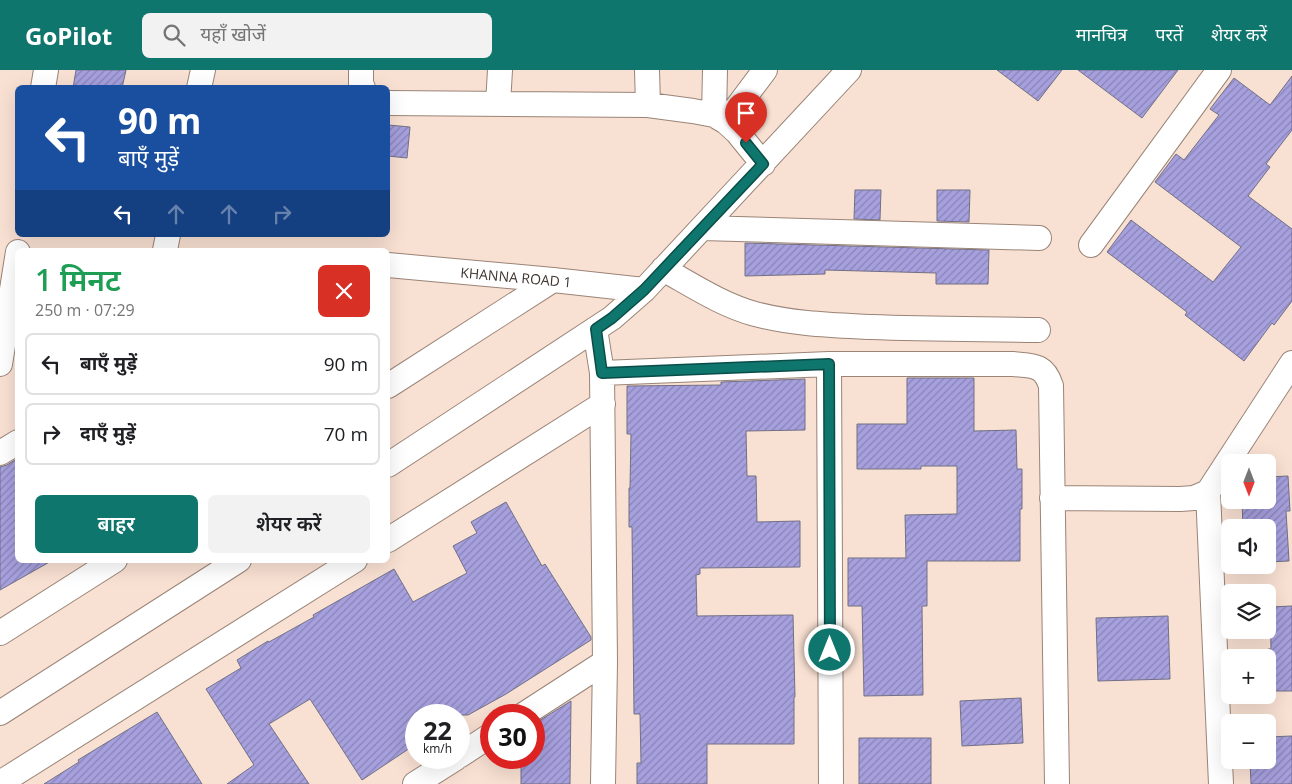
<!DOCTYPE html>
<html lang="hi">
<meta charset="utf-8">
<style>
body{margin:0;font-family:"Open Sans","Noto Sans Devanagari",sans-serif;background:#f2f2f2;color:#202124;height:100vh;display:flex;flex-direction:column;font-size:19px;white-space:nowrap}
*{box-sizing:border-box;margin:0}
p{font-size:16px;color:#757577}
.icon{flex:none;width:28px;height:28px;fill:none;stroke:currentColor;stroke-width:2;stroke-linecap:round;stroke-linejoin:round}
.map{position:relative;flex:1;overflow:hidden}
.side{position:absolute;left:15px;top:178px;width:375px;height:315px;display:flex;flex-direction:column;background:#fff;border-radius:8px;box-shadow:0 5px 20px #0002}
.side>*{flex:none}
.guide{position:absolute;left:15px;top:15px;width:375px;height:152px;border-radius:8px;box-shadow:0 5px 20px #0002;background:#1a4fa0;color:#fff;overflow:hidden}
.needle{width:32px;rotate:180deg}
.buttons{position:absolute;left:1221px;top:384px;display:grid;gap:10px}
.buttons a{display:grid;place-items:center;width:55px;height:55px;border-radius:8px;background:#fff;box-shadow:0 5px 20px #0002;font-size:25px}
.speed{position:absolute;left:405px;top:634px;display:flex;gap:10px;font-size:25px;font-weight:700;text-align:center}
.speed>*{display:grid;place-content:center;width:65px;height:65px;border-radius:50%;background:#fff;box-shadow:0 5px 20px #0002;line-height:1}
.speed small{font-size:12px;font-weight:400}
.speed .limit{border:8px solid #d22;background:#fff;color:#111}
.pin{position:absolute;display:grid;place-items:center;width:42px;height:42px;color:#fff;margin:-51px -21px;border-radius:50% 50% 50% 0;rotate:-45deg;box-shadow:0 0 5px #0007}
.pin .icon{rotate:45deg}
.me{position:absolute;width:55px;margin:-28px;rotate:0deg;stroke-linejoin:round;filter:drop-shadow(0 0 4px #0008)}
.turn{display:flex;align-items:center;gap:18px;height:105px;padding:0 20px;font-size:22px}
.turn .icon{width:65px;height:65px;stroke-width:2.5}
.turn b{display:block;font-size:35px;line-height:42px}
.lanes{display:flex;align-items:center;height:48px;padding:0 20px;background:#0003;justify-content:center;gap:25px;direction:ltr}
.lanes .off{opacity:.35}
.round{display:grid;place-items:center;flex:none;width:52px;height:52px;border-radius:8px;background:#f2f2f2}
.summary{display:flex;align-items:center;justify-content:space-between;height:85px;padding:0 20px}
h1{font-size:30px;font-weight:600;line-height:38px;color:#1e9e55}
.button{display:flex;gap:10px;margin-top:auto;padding:10px 20px}
.button a{flex:1;height:58px;border-radius:8px;background:#0f766e;color:#fff;font-size:20px;font-weight:600;line-height:58px;text-align:center}
.button a+a{background:#f2f2f2;color:#202124}
ul{padding:0;list-style:none}
li{display:flex;align-items:center;gap:15px;height:62px;margin:0 10px 8px;padding:0 10px;border:2px solid #e0e0e0;border-radius:8px}
li div{flex:1}
li b{display:block;font-size:19px}
li em{font-style:normal}
header{display:flex;align-items:center;gap:30px;box-sizing:border-box;height:70px;padding:0 25px;background:#0f766e;color:#fff}
header strong{font-size:24px}
nav{display:flex;gap:28px;margin-inline-start:auto;font-size:18px}
.search{width:350px;height:45px;background:#f2f2f2;display:flex;align-items:center;gap:12px;box-sizing:border-box;padding:0 18px;border-radius:8px;color:#757577;font-size:19px}
.map>svg:first-child{display:block}
</style>
<header>
<strong>GoPilot</strong>
<div class="search"><svg class="icon" aria-label="search" viewBox="0 0 24 24"><circle cx="10" cy="10" r="6"/><path d="M15 15l6 6"/></svg>यहाँ खोजें</div>
<nav><a>मानचित्र</a><a>परतें</a><a>शेयर करें</a></nav>
</header>
<div class="map">
<svg width="1292" height="714" viewBox="0 0 1292 714">
<defs>
<pattern id="building-hatch" width="6" height="6" patternUnits="userSpaceOnUse" patternTransform="scale(1.25)"><rect width="6" height="6" fill="#a6a0de"/><path d="M-1 1l2-2M0 6l6-6M5 7l2-2" fill="none" stroke="#8983b5"/></pattern>
</defs>
<rect width="100%" height="100%" fill="#f8e0d2"/>
<!-- building -->
<path fill="url(#building-hatch)" stroke="#727085" d="M76,0H126L122,18H73Z
M997,0H1062L1038,31Z
M1078,0H1178L1142,48Z
M1292,6V60L1266,94L1270,97L1248,126L1292,159V231L1274,255L1272,253L1244,291L1185,245L1187,242L1107,182L1131,150L1213,212L1241,177L1155,112L1176,84L1184,90L1219,45L1210,39L1234,8L1270,35Z
M388,55L410,57L407,88L388,86Z
M855,120H881L880,150L854,149Z
M937,120H970L969,152L937,151Z
M745,173L989,180L988,214H936V203L825,200V204L745,206Z
M907,308H974V361L1016,360L1017,399H1022V439H1020V491H927V536H922L923,625L864,626L862,536H848V488H906L905,445L957,444V396H921V399H857V354H907Z
M805,309V360L746,361L747,406H756L757,452L800,451V497L700,498V504L696,505L697,546L793,545L795,627H794V674H707V714H637V693H641L640,644H634L632,457H629V418H630L631,364H627V316L721,315V312Z
M18,388V490H53L0,520V397L7,395Z
M1288,406L1290,441H1286L1289,491L1268,492V458H1243L1242,430H1268V407Z
M506,432L542,496L545,494L591,567V570L506,624L468,645H416V674L362,710L310,629L269,654L309,714H227L254,695L206,619L241,598L237,590L268,571L269,572L314,547L313,545L394,499L413,532L467,503L453,476L477,463L471,452Z
M1292,536V621H1268V579H1271L1270,537Z
M1168,546L1170,609L1098,611L1096,548Z
M1021,628L1023,673L962,676L960,631Z
M571,631L570,714H521V688H534V654Z
M157,642L202,714H44L79,692L78,690Z
M1292,666V714H1251L1250,690H1268V667Z
M859,668H931V714H859Z"/>
<g fill="none" stroke-linecap="round" stroke-linejoin="round">
<!-- minor casing -->
<g stroke="#9a8477" stroke-width="26">
<path id="minor" d="M361,0V13L363,18
M647,0L648,35
M43,18L46,0
M199,18L203,0
M388,33L648,35L693,41L714,45L726,52L737,62L763,94
M498,34L500,0
M714,45L715,0
M726,52L765,0
M702,158L1039,168
M1091,175L1219,0
M165,180L168,165
M388,195L553,210L644,220
M663,199C692,215 722,235 755,244C793,254 832,255 871,257C927,259 983,259 1038,260
M595,259L602,303L605,592L603,714
M0,294L18,182
M829,294L831,714
M602,303L829,294H1013C1033,296 1044,294 1051,316L1057,714
M388,316L553,210
M0,383L18,372
M388,395L612,248L644,220L849,0
M1208,422L1221,714
M1052,428L1180,429L1194,428L1208,422L1292,293
M388,470L603,334
M0,563L115,490
M0,643L239,490
M523,645L605,592
M459,686L491,665
M0,713L355,490
M415,714L456,688"/>
</g>
<!-- minor -->
<use href="#minor" stroke="#fff" stroke-width="24"/>
</g>
<g fill="none" stroke-linecap="round" stroke-linejoin="round">
<!-- route casing -->
<g stroke="#0a4d48" stroke-width="12">
<path id="route" d="M746,73L763,94L644,220L612,248L596,259L602,303L829,294L830,580"/>
</g>
<!-- route -->
<use href="#route" stroke="#0f766e" stroke-width="9"/>
</g>
<g text-anchor="middle" dominant-baseline="central" stroke-width="4.5" stroke-linejoin="round" paint-order="stroke">
<!-- street labels -->
<g font-size="14" fill="#403631" stroke="#fff">
<text transform="translate(516 207) rotate(5)">KHANNA ROAD 1</text>
</g>
</g>
</svg>
<div class="buttons">
<a><svg class="needle" viewBox="-14 -14 28 28"><path d="M0-13l5 13h-10z" fill="#e53935"/><path d="M0 13l5-13h-10z" fill="#757577"/></svg></a>
<a><svg class="icon" aria-label="sound" viewBox="0 0 24 24"><path d="M4 9h4l5-4v14l-5-4H4zM17 9q2 3 0 6"/></svg></a>
<a><svg class="icon" aria-label="layers" viewBox="0 0 24 24"><path d="M12 4l9 5-9 5-9-5zM3 14l9 5 9-5"/></svg></a>
<a>+</a>
<a>−</a>
</div>
<div class="speed"><div>22<small>km/h</small></div><div class="limit">30</div></div>
<div class="pin" style="left:746px;top:73px;background:#d93025"><svg class="icon" aria-label="arrive" viewBox="0 0 24 24"><path d="M6 21V4h12l-3 4 3 4H6"/></svg></div>
<svg class="me" style="left:830px;top:580px" viewBox="-20 -20 40 40"><circle r="17" fill="#0f766e" stroke="#fff" stroke-width="3"/><path d="M0-11L8 9 0 5-8 9z" fill="#fff"/></svg>
<div class="guide">
<div class="turn"><svg class="icon" aria-label="left" viewBox="0 0 24 24"><path d="M17 20v-9H6M10 6l-5 5 5 5"/></svg><div><b>90 m</b>बाएँ मुड़ें</div></div>
<div class="lanes"><svg class="icon" aria-label="left" viewBox="0 0 24 24"><path d="M17 20v-9H6M10 6l-5 5 5 5"/></svg><svg class="icon off" aria-label="ahead" viewBox="0 0 24 24"><path d="M12 20V5M6 11l6-6 6 6"/></svg><svg class="icon off" aria-label="ahead" viewBox="0 0 24 24"><path d="M12 20V5M6 11l6-6 6 6"/></svg><svg class="icon off" aria-label="right" viewBox="0 0 24 24"><path d="M7 20v-9h11M14 6l5 5-5 5"/></svg></div>
</div>
<section class="side">
<div class="summary"><div><h1>1 मिनट</h1><p>250 m · 07:29</p></div><a class="round" style="background:#d93025;color:#fff"><svg class="icon" aria-label="close" viewBox="0 0 24 24"><path d="M6 6l12 12M18 6L6 18"/></svg></a></div>
<ul>
<li><svg class="icon" aria-label="left" viewBox="0 0 24 24"><path d="M17 20v-9H6M10 6l-5 5 5 5"/></svg><div><b>बाएँ मुड़ें</b></div><em>90 m</em></li>
<li><svg class="icon" aria-label="right" viewBox="0 0 24 24"><path d="M7 20v-9h11M14 6l5 5-5 5"/></svg><div><b>दाएँ मुड़ें</b></div><em>70 m</em></li>
</ul>
<div class="button"><a>बाहर</a><a>शेयर करें</a></div>
</section>
</div>
